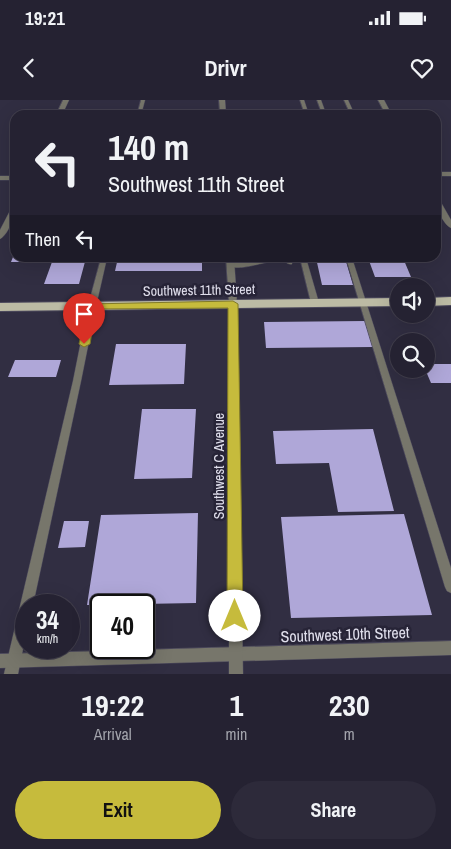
<!DOCTYPE html>
<style>
body{margin:0;font-family:"Archivo Narrow",sans-serif;background:#2d2a3a;color:#f1f3f6;height:100vh;display:flex;flex-direction:column;font-size:19px;white-space:nowrap}
*{box-sizing:border-box;margin:0}
p{font-size:16px;color:#a3a4ac}
.icon{flex:none;width:28px;height:28px;fill:none;stroke:currentColor;stroke-width:2;stroke-linecap:round;stroke-linejoin:round}
.map{position:relative;height:574px;overflow:hidden}
.side{display:flex;flex-direction:column;background:#252232;flex:1}
.side>*{flex:none}
.banner{position:absolute;left:10px;top:10px;width:431px;height:152px;border-radius:15px;box-shadow:0 5px 20px #0002,0 0 0 1px #423f4d;background:#252232;color:#f1f3f6;overflow:hidden}
.tools{position:absolute;left:390px;top:178px;display:grid;gap:10px}
.tools a{display:grid;place-items:center;width:45px;height:45px;border-radius:50%;background:#252232;box-shadow:0 5px 20px #0002,0 0 0 1px #423f4d;font-size:25px}
.speed{position:absolute;left:15px;top:494px;display:flex;gap:10px;font-size:25px;font-weight:700;text-align:center}
.speed>*{display:grid;place-content:center;width:65px;height:65px;border-radius:50%;background:#252232;box-shadow:0 5px 20px #0002,0 0 0 1px #423f4d;line-height:1}
.speed small{font-size:12px;font-weight:400}
.speed .limit{border:2px solid #111;border-radius:8px;background:#fff;color:#111}
.pin{position:absolute;display:grid;place-items:center;width:42px;height:42px;color:#fff;margin:-51px -21px;border-radius:50% 50% 50% 0;rotate:-45deg;box-shadow:0 0 5px #0007}
.pin .icon{rotate:45deg}
.me{position:absolute;width:55px;margin:-28px;rotate:0deg;stroke-linejoin:round;filter:drop-shadow(0 0 4px #0008)}
.turn{display:flex;align-items:center;gap:18px;height:105px;padding:0 15px;font-size:22px}
.turn .icon{width:65px;height:65px;stroke-width:2.5}
.turn b{display:block;font-size:35px;line-height:42px}
.then{display:flex;align-items:center;height:48px;padding:0 15px;background:#0003;gap:10px;font-size:19px}
.eta{display:flex;justify-content:space-evenly;align-items:center;height:85px;text-align:center}
.eta b{font-size:30px;font-weight:700;line-height:35px}
.primary-button{display:flex;gap:10px;margin-top:auto;padding:10px 15px}
.primary-button a{flex:1;height:58px;border-radius:30px;background:#c6bb3c;color:#111;font-size:20px;font-weight:700;line-height:58px;text-align:center}
.primary-button a+a{background:#2d2a3a;color:#f1f3f6}
.status{display:flex;justify-content:space-between;align-items:center;height:35px;padding:0 25px;background:#252232;direction:ltr}
.status svg{height:14px;fill:currentColor}
header{display:flex;justify-content:space-between;align-items:center;height:65px;padding:0 15px;background:#252232;font-size:22px;font-weight:700}
.map>svg:first-child{display:block}
</style>
<div class="status"><b>19:21</b><svg viewBox="0 0 49 12"><path d="M0 12V9h3v3zM5 12V6h3v6zM10 12V3h3v9zM15 12V0h3v12zM26 1h20v11H26zM47 4h2v5h-2z"/></svg></div>
<header><svg class="icon" aria-label="back" viewBox="0 0 24 24"><path d="M15 5l-7 7 7 7"/></svg>Drivr<svg class="icon" aria-label="heart" viewBox="0 0 24 24"><path d="M12 20l-8-8c-3-5 5-10 8-4 3-6 11-1 8 4z"/></svg></header>
<div class="map">
<svg width="451" height="574" viewBox="0 0 451 574">
<rect width="100%" height="100%" fill="#312e42"/>
<!-- building -->
<path fill="#afa7d8" d="M15,152V158H86L79,184H44L52,162H11Z
M118,158H202V171H115Z
M316,158H345L353,185H322Z
M368,158H403L411,177H375Z
M365,221L373,247L266,248L264,222Z
M116,244H186L184,284L109,285Z
M15,260H61L56,277H8Z
M426,264H451V283H431L425,269Z
M142,309H196L192,378L134,379Z
M373,329L394,411L338,412L329,363L276,364L273,331Z
M198,413L196,503L87,505L101,415Z
M404,414L432,515L291,518L281,417Z
M64,421H89L85,447L58,448Z"/>
<g fill="none" stroke-linecap="round" stroke-linejoin="round">
<!-- service casing -->
<g stroke="#4d4a5d" stroke-width="1">
<path id="service" d="M141,0H145L141,15H137Z
M300,0H304L309,15H305Z
M317,0H321L325,11H321Z
M344,0H348L353,11H349Z
M101,158H107L96,206L81,281L33,505H26V534L18,574H4L73,281L88,206Z
M286,158L292,162V164C290,165 287,163 285,162C280,161 269,162 264,163C254,165 237,171 228,165L231,163L254,162L262,159Z
M300,158H306L319,203L318,205H315L311,203Z
M346,158H352L451,468V493L447,491L445,487Z"/>
</g>
<!-- minor casing -->
<g stroke="#4d4a5d" stroke-width="1">
<path id="minor" d="M219,0H225L226,15H220Z
M436,72H451V76H436Z
M0,76H15V80H0Z
M226,158H234L237,204L233,207L229,204Z
M451,541V555L0,568V554Z"/>
</g>
<!-- tertiary casing -->
<g stroke="#4d4a5d" stroke-width="1">
<path id="tertiary" d="M63,0H69L62,15H56Z
M378,0H384L392,15H386Z
M436,97L439,99L451,120V128C442,123 436,107 436,97Z
M15,105C15,115 9,134 0,139V130L12,107Z
M233,201L237,204L243,574H229V204Z"/>
</g>
<!-- primary casing -->
<g stroke="#4d4a5d" stroke-width="2">
<path id="primary" d="M451,197V205L426,206V198Z
M399,198V206L0,211V203Z"/>
</g>
<!-- service -->
<use href="#service" fill="#77766b" fill-rule="evenodd"/>
<!-- minor -->
<use href="#minor" fill="#77766b" fill-rule="evenodd"/>
<!-- tertiary -->
<use href="#tertiary" fill="#77766b" fill-rule="evenodd"/>
<!-- primary -->
<use href="#primary" fill="#bcbba4" fill-rule="evenodd"/>
</g>
<!-- route -->
<path fill="#c6bb3c" stroke="#817a27" d="M233,201L238,204L243,516L241,522L235,524L230,522L227,516L228,208L96,209L90,244L84,247L79,244L88,204Z"/>
<g text-anchor="middle" dominant-baseline="central" stroke-width="5" stroke-linejoin="round" paint-order="stroke">
<!-- street labels -->
<g font-size="14" fill="#e0dfec" stroke="#272437">
<text transform="translate(199 190) rotate(-1)">Southwest 11th Street</text>
<text transform="translate(219 366) rotate(-90)">Southwest C Avenue</text>
</g>
<!-- near-street labels -->
<g font-size="16" fill="#e0dfec" stroke="#272437">
<text transform="translate(345 534) rotate(-2)">Southwest 10th Street</text>
</g>
</g>
</svg>
<div class="tools">
<a><svg class="icon" aria-label="sound" viewBox="0 0 24 24"><path d="M4 9h4l5-4v14l-5-4H4zM17 9q2 3 0 6"/></svg></a>
<a><svg class="icon" aria-label="search" viewBox="0 0 24 24"><circle cx="10" cy="10" r="6"/><path d="M15 15l6 6"/></svg></a>
</div>
<div class="speed"><div>34<small>km/h</small></div><div class="limit">40</div></div>
<div class="pin" style="left:84px;top:244px;background:#d93025"><svg class="icon" aria-label="arrive" viewBox="0 0 24 24"><path d="M6 21V4h12l-3 4 3 4H6"/></svg></div>
<svg class="me" style="left:235px;top:516px" viewBox="-20 -20 40 40"><circle r="19" fill="#fff"/><path d="M0-13L10 11 0 6-10 11z" fill="#c6bb3c"/></svg>
<div class="banner">
<div class="turn"><svg class="icon" aria-label="left" viewBox="0 0 24 24"><path d="M17 20v-9H6M10 6l-5 5 5 5"/></svg><div><b>140 m</b>Southwest 11th Street</div></div>
<div class="then">Then<svg class="icon" aria-label="left" viewBox="0 0 24 24"><path d="M17 20v-9H6M10 6l-5 5 5 5"/></svg></div>
</div>
</div>
<section class="side">
<div class="eta">
<div><b>19:22</b><p>Arrival</p></div>
<div><b>1</b><p>min</p></div>
<div><b>230</b><p>m</p></div>
</div>
<div class="primary-button"><a>Exit</a><a>Share</a></div>
</section>
